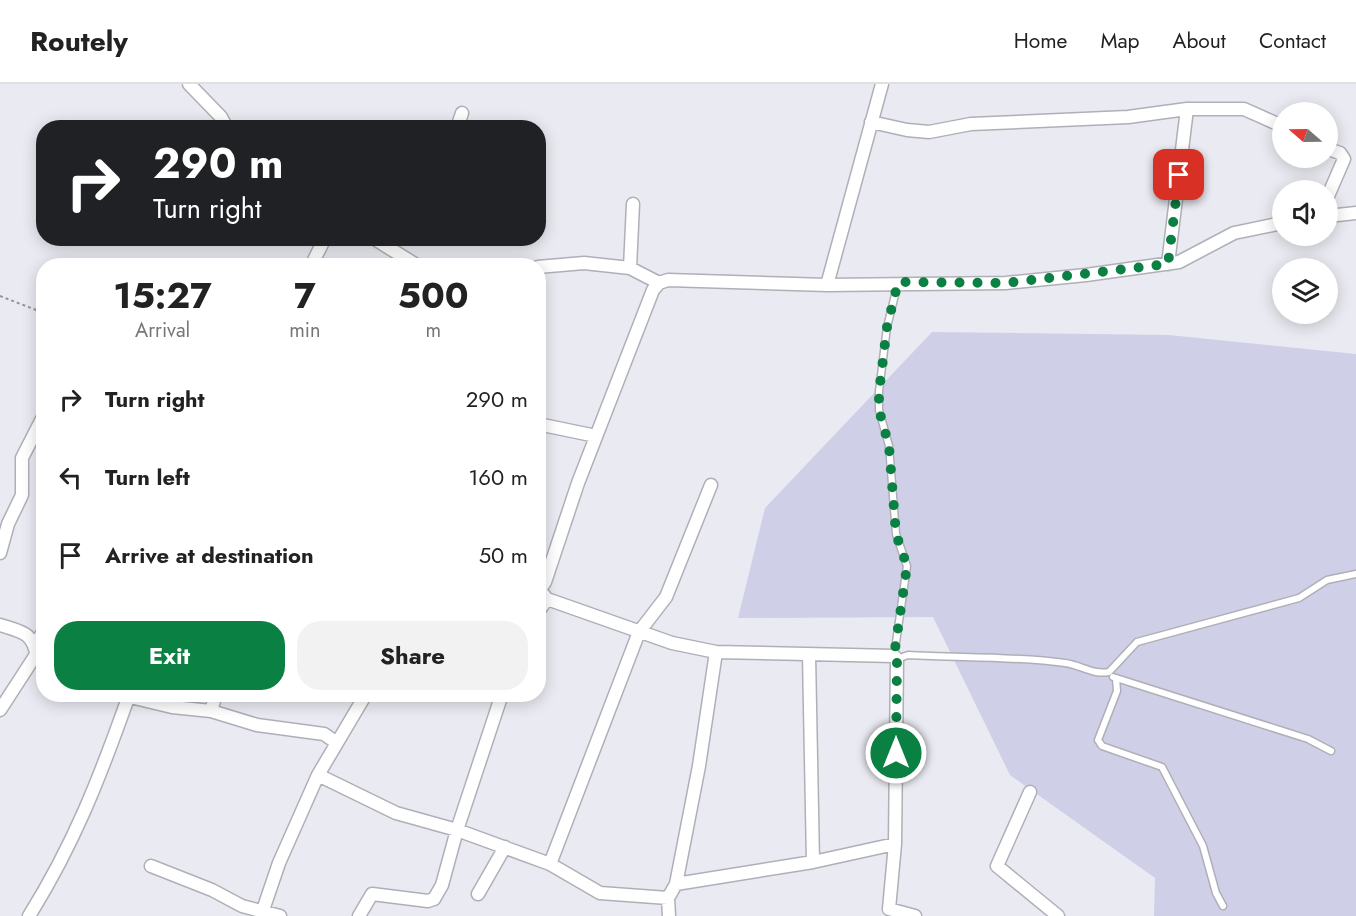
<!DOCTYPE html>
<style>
body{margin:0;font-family:Jost,sans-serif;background:#f2f2f2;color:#222;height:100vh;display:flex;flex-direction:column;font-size:22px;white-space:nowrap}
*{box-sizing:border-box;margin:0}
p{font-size:20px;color:#767676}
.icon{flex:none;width:33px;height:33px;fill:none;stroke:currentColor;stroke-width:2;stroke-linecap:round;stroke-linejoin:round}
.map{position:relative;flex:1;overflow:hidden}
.side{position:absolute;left:36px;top:174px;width:510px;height:444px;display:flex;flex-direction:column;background:#fff;border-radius:24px;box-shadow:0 3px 15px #0003}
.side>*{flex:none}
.top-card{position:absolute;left:36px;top:36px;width:510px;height:126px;border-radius:24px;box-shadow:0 3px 15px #0003;background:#202124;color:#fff;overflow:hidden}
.needle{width:39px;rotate:290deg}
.buttons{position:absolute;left:1272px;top:18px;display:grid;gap:12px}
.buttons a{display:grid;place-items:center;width:66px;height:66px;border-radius:50%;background:#fff;box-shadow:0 3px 15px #0003;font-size:30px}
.pin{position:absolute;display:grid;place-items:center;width:51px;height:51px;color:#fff;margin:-26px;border-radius:12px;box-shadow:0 3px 9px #0006}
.me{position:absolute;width:66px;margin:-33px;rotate:0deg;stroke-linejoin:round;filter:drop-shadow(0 0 4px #0008)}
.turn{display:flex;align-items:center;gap:21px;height:126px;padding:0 18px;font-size:27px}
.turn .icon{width:78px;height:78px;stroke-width:2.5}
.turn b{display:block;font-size:42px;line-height:51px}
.eta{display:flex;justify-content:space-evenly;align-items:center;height:102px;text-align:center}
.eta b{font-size:36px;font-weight:700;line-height:42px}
.primary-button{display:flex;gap:12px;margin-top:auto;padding:12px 18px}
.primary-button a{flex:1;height:69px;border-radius:24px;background:#0b8043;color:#fff;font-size:24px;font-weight:700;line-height:69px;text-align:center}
.primary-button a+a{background:#f2f2f2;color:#222}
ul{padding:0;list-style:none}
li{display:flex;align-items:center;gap:18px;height:78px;padding:0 18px}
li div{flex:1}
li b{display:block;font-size:22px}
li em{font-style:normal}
header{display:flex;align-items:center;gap:36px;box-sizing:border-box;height:84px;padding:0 30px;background:#fff;border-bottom:2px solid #e0e0e0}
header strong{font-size:28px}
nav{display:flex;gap:33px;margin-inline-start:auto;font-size:21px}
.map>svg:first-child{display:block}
</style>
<header>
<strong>Routely</strong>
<nav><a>Home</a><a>Map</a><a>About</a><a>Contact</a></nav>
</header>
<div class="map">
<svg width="1356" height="832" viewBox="0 0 1356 832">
<rect width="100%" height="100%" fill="#eaeaf2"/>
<!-- green -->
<path fill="#cfcfe8" d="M932,248L1169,251L1356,270V832H1154L1155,794L1010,691L933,533L738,534L765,424Z"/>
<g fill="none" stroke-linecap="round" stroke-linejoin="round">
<!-- service casing -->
<g stroke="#afafb7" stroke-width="9">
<path id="service" d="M894,572L907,482L896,450L889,362L879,326V307L887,243L898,199
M897,575L908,571C960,574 1013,572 1065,579C1081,581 1092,591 1109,588L1137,558L1299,514L1327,496L1356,490
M1113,593L1308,655L1331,667
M1116,594L1117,607L1098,656L1102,662L1162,683L1203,762L1216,809L1223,822"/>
</g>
<!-- minor casing -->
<g stroke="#afafb7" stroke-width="15">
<path id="minor" d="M189,0L221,33L227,44
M871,38L907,46L929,48L971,40L1128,33L1187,25
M457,44L462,29
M1328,65L1340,69L1344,75L1328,112
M1328,132L1356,129
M373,154L418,182
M1168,180L1187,25H1244L1282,42
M311,182L325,154
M538,183L584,179L630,184L659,199
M630,184L633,120
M827,201L882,0
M538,340L596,352
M0,469L8,440L22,411V374L44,331
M538,508L545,498L578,399L653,206L659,199L668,196L827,201L1006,199L1086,191L1179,178L1234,149L1282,139
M547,515L672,559L716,568L894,572L897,575L895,760L889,825L915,832
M538,528L547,515L543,510
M0,541C22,548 33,548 37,573L44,575
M35,560L44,547
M809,571L813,778
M122,611L172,623L211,627L257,641L324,650L337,659
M0,626L37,569
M211,627L216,610
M318,691L396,729L457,746L550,780L600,809L668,814
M1030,708L997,782L1058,832
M550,780L639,548L666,513L711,401
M151,782L212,806L242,822L280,832
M676,800L813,778L895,760
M478,810L505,763
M29,832C74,760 100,693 128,614
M261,832L279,779L318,691L366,610
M359,832L372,810L428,817L434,815L442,801L457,746L502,610
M669,832L668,814L676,800L699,682L716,568"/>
</g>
<!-- path -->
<path stroke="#929298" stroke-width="2" stroke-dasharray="3 3" stroke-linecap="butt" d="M0,212L44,229"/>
<!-- service -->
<use href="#service" stroke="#fff" stroke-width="6"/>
<!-- minor -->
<use href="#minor" stroke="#fff" stroke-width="12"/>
</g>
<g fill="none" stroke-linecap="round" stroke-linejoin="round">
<!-- route -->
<path stroke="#0b8043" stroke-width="10" stroke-dasharray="0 18" d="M896,669L897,575L894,572L907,482L896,450L889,362L879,326V308L887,243L898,198L1006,199L1168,180L1179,91"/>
</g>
</svg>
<div class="buttons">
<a><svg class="needle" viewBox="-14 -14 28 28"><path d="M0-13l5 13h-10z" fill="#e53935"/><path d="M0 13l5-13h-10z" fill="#767676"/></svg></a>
<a><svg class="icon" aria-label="sound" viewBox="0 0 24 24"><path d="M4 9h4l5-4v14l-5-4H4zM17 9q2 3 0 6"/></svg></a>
<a><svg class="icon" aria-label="layers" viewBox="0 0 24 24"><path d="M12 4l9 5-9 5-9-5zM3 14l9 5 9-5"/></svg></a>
</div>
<div class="pin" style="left:1179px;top:91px;background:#d93025"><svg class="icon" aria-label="arrive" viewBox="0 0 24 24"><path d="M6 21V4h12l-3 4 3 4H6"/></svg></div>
<svg class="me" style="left:896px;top:669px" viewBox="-20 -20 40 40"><circle r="17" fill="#0b8043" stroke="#fff" stroke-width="3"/><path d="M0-11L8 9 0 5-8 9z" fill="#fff"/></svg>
<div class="top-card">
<div class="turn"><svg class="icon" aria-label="right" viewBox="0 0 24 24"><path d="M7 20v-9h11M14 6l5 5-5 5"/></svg><div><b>290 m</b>Turn right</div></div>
</div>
<section class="side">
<div class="eta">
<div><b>15:27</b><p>Arrival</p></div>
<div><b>7</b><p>min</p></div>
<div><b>500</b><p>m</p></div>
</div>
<ul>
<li><svg class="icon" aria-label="right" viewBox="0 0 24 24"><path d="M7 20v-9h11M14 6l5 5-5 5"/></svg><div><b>Turn right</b></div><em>290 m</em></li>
<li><svg class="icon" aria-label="left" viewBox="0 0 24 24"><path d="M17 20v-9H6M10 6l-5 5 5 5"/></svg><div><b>Turn left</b></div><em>160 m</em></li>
<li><svg class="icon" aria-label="arrive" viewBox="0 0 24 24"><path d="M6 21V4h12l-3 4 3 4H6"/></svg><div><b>Arrive at destination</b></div><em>50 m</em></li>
</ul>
<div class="primary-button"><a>Exit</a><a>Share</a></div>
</section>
</div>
